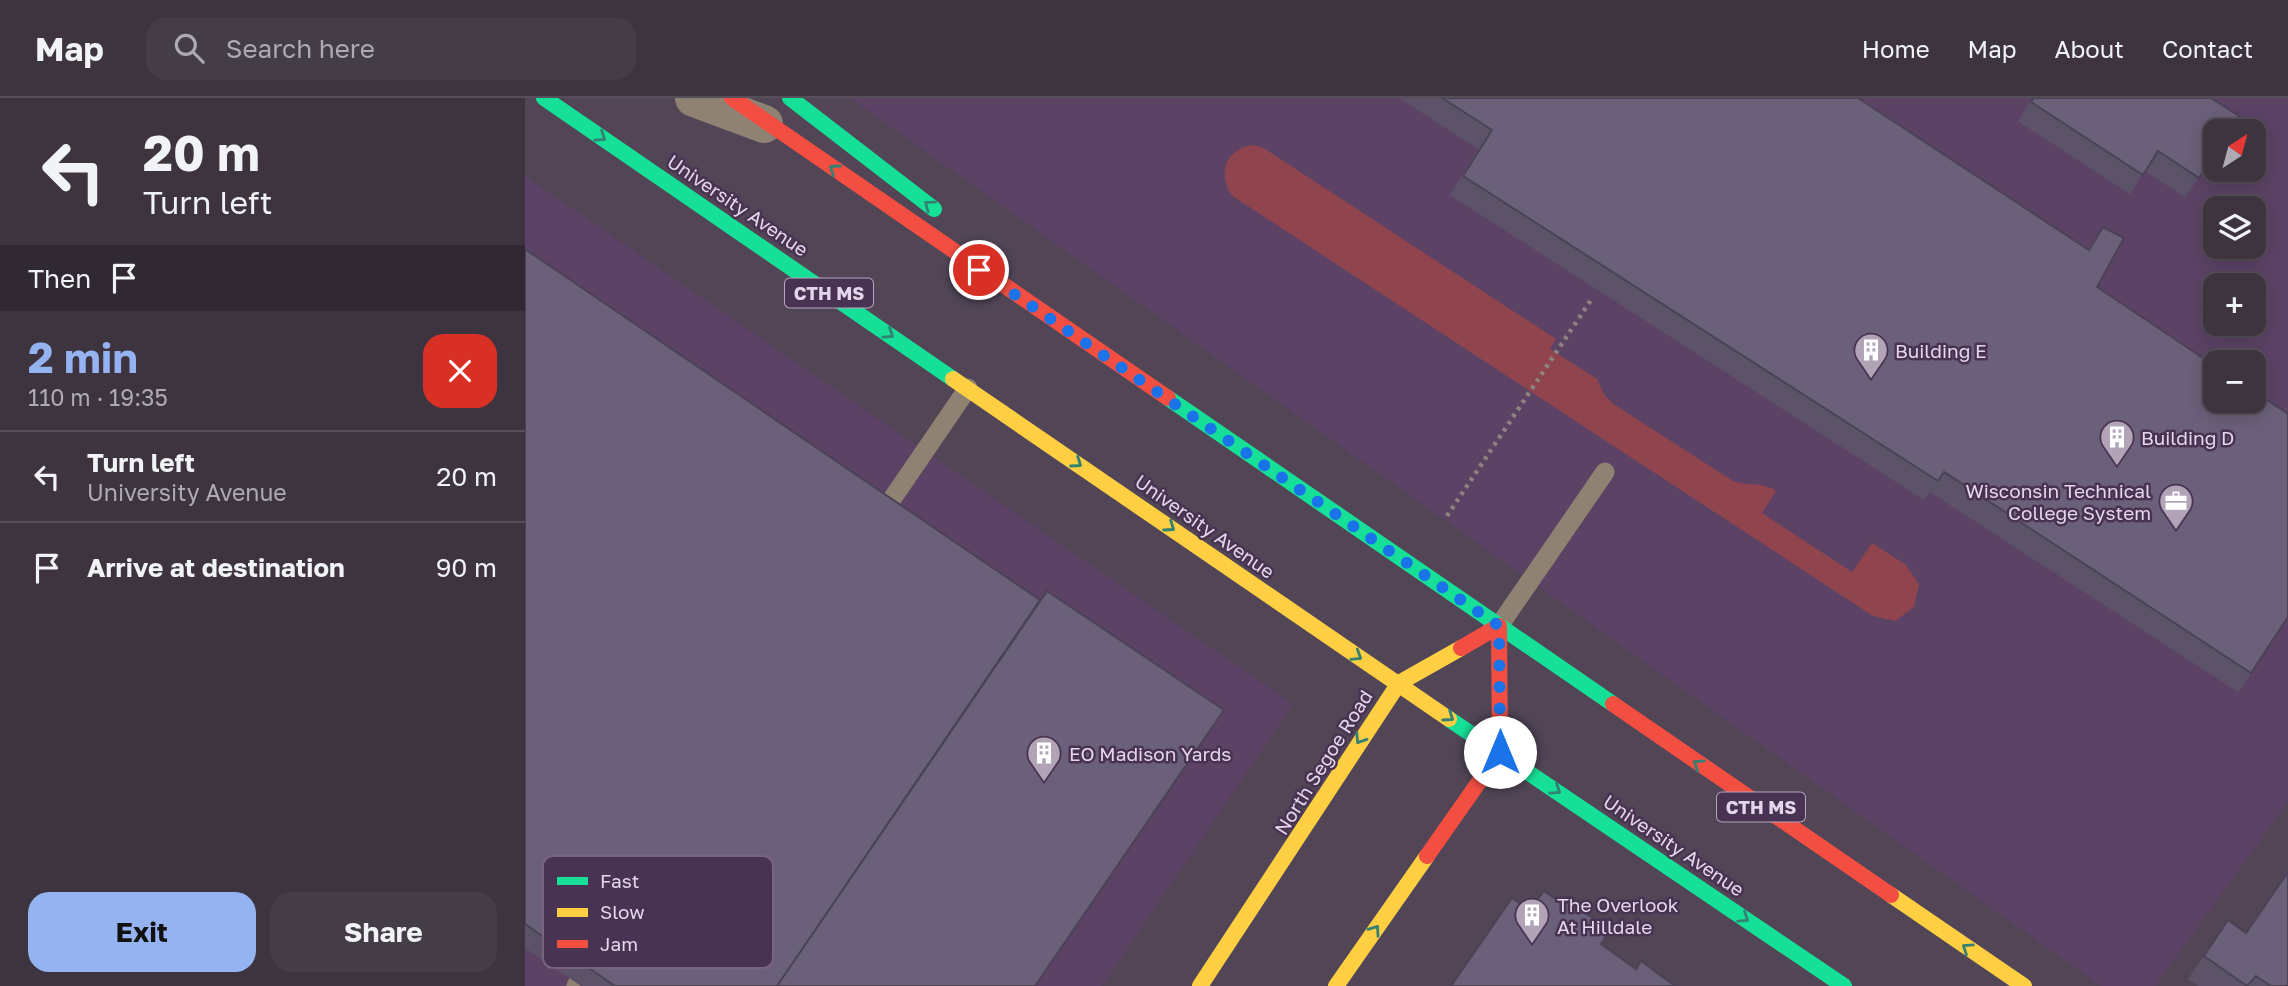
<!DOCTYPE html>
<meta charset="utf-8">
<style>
body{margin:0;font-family:"Golos Text",sans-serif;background:#443c47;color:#f1f3f6;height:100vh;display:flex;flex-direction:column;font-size:26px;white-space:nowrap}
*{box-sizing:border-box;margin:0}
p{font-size:23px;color:#adaab1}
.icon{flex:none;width:38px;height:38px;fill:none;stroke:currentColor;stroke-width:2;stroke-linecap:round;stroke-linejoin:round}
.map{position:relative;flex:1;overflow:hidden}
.panel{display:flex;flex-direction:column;background:#3d3440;width:525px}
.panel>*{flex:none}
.top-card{background:#3d3440;color:#f1f3f6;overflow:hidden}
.needle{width:46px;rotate:36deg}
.tools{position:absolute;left:1678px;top:21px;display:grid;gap:14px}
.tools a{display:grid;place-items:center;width:63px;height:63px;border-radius:14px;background:#3d3440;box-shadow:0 4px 18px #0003,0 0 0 2px #564f59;font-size:35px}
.pin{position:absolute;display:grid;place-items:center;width:60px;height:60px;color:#fff;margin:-30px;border:4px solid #fff;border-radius:50%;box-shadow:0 2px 7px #0007}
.me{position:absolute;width:77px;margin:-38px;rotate:0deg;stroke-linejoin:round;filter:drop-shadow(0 0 5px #0008)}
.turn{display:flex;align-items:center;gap:24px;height:147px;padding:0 28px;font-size:32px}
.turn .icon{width:91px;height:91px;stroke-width:2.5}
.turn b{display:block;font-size:49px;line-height:60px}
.then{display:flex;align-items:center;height:66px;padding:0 28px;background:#0003;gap:14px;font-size:26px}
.round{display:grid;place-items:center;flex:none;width:74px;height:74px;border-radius:21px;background:#443c47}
.headline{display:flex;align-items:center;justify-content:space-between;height:119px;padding:0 28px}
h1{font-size:42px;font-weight:700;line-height:52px;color:#95b2f1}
.cta{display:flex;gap:14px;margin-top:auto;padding:14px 28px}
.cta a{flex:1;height:80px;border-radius:21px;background:#95b2f1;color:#111;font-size:28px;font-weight:700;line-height:80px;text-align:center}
.cta a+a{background:#443c47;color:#f1f3f6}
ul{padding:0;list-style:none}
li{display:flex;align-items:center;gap:21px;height:91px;padding:0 28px;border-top:2px solid #564f59}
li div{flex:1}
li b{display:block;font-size:26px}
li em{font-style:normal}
header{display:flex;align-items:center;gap:42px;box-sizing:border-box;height:98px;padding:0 35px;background:#3d3440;border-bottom:2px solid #564f59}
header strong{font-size:33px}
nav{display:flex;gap:38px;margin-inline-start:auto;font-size:24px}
.search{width:490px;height:63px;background:#443c47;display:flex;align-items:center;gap:18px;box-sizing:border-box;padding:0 24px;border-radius:21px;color:#adaab1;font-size:26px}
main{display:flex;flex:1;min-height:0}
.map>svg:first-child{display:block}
</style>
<header>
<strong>Map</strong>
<div class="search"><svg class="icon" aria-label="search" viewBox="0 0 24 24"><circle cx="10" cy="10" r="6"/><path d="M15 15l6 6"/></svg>Search here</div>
<nav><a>Home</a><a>Map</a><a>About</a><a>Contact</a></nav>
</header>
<main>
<section class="panel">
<div class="top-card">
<div class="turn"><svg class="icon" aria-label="left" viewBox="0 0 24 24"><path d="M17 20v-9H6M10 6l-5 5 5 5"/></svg><div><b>20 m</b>Turn left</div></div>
<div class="then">Then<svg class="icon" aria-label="arrive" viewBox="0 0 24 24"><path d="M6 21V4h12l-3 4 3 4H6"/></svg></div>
</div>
<div class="headline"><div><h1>2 min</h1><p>110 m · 19:35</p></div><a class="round" style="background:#d93025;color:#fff"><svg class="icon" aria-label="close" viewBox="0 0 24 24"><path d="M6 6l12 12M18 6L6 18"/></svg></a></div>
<ul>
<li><svg class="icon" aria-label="left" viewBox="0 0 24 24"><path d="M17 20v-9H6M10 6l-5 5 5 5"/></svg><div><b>Turn left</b><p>University Avenue</p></div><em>20 m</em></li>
<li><svg class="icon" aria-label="arrive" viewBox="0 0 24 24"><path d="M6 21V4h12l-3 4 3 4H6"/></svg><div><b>Arrive at destination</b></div><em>90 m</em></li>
</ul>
<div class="cta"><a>Exit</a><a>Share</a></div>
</section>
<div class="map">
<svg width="1763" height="888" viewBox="0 0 1763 888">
<rect width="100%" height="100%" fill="#514556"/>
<!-- built -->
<path fill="#5c4366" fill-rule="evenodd" d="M325,0H1763V704L1630,888H1576ZM1690,33H1729V72H1690ZM1690,110H1729V149H1690ZM1690,187H1729V226H1690ZM1690,264H1729V303H1690Z
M0,78L768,606L577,888H0Z"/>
<!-- green -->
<path fill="#8f444e" d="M727,47L737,49L1031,241L1025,251L1072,281L1080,298L1090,307L1208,383C1223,388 1239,384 1251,393L1237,415L1327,474L1347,445L1381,467L1394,486L1389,509L1370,523L1348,518L706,97C693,75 700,52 727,47Z"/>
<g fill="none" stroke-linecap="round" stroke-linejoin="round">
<!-- path -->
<path stroke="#8e837f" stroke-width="4.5" stroke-dasharray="3.5 5" stroke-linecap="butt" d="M922,418L1066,202"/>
<!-- lane -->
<path stroke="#908273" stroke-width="19" d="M356,417L443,290
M974,528L1080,374
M51,888L52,886"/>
<!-- street -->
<path stroke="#908273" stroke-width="38" d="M169,0L239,26"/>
<!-- fast -->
<path stroke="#16e098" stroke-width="16" d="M19,0L428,281
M265,0L409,111
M643,300L1088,606
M924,621L1319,888"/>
<!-- slow -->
<path stroke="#ffcf43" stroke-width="16" d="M428,281L924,621
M1366,797L1499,888
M675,888L874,585L936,550
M811,888L902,758"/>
<!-- jam -->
<path stroke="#f24e42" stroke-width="16" d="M207,0L643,300
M1088,606L1366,797
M902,758L975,654L974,528L936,550"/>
</g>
<!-- wall -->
<path fill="#5c5369" d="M874,0H1333L1563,151L1578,129L1572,189L1726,575L1713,594L1405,394L1399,402L925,97L953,51Z
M1507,0H1686L1674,80L1660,99L1620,73L1605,96L1493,23Z
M0,151L510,888H56L0,850Z
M1703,822L1721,835L1763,888H1673L1663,881Z"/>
<!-- building -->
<path fill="#6b607a" stroke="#4b4355" stroke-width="2" d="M917,0H1333L1564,152L1578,129L1599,140L1572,189L1690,268V303H1729V293L1763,316V519L1726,575L1419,374L1413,383L938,78L967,32Z
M1508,0H1686L1714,18L1704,33H1690V54L1674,80L1633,53L1618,77L1506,4Z
M0,151L515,502L252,888H90L0,826Z
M522,493L699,612L510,888H252Z
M1763,774V888H1746L1731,878L1722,888L1679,858L1703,822L1721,835Z
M1019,793L1039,807L1042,804L1084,830V834L1076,846L1111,871L1116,863L1150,888H926L987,800L1004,812Z"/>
<!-- one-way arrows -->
<defs><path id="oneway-chevron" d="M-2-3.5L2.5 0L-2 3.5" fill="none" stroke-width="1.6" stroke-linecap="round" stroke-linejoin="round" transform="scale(1.75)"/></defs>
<g stroke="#328172">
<use href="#oneway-chevron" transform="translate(76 39) rotate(34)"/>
<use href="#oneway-chevron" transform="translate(309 71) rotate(-145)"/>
<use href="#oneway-chevron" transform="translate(404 107) rotate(-143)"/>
<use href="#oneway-chevron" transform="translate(364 236) rotate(34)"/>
<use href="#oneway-chevron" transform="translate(552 365) rotate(35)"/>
<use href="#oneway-chevron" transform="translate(645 429) rotate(35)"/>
<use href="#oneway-chevron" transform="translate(832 558) rotate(32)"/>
<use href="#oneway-chevron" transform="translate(924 619) rotate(35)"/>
<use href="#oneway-chevron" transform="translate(835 641) rotate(123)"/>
<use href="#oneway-chevron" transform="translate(1173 666) rotate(-146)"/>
<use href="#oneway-chevron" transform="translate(1031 692) rotate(34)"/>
<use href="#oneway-chevron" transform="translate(1219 820) rotate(34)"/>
<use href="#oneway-chevron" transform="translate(850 832) rotate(-55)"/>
<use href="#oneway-chevron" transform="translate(1442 850) rotate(-146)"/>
</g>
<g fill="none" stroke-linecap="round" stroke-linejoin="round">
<!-- route -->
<path stroke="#1a73e8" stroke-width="12" stroke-dasharray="0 21.6" d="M454,172L974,528L975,654"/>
</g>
<!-- icons -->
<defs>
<g id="building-pin" transform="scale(1.75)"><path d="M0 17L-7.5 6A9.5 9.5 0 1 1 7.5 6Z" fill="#b1a4b7" stroke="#493352"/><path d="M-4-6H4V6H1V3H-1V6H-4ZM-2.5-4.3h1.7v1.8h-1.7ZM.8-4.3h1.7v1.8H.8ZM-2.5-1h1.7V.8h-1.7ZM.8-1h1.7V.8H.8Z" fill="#fff"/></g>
<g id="office-pin" transform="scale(1.75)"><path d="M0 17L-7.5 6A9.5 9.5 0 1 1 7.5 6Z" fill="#b1a4b7" stroke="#493352"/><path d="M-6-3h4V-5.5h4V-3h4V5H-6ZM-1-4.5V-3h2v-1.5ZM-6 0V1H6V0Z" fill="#fff"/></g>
</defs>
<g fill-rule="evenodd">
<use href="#building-pin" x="1346" y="252"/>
<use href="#building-pin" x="1592" y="339"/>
<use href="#office-pin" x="1651" y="403"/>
<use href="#building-pin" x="519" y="655"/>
<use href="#building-pin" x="1007" y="817"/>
</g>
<g text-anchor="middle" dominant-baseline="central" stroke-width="5" stroke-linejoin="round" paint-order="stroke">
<!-- shield labels -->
<g fill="#493352" stroke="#b6a6bd" stroke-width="2">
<rect x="260" y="180.5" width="88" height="29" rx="5"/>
<rect x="1192" y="694.5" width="88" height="29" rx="5"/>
</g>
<g font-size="18" font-weight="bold" fill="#e5d7eb">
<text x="304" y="195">CTH MS</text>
<text x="1236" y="709">CTH MS</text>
</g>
<!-- street labels -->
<g font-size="19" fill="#e5d7eb" stroke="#493352">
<text transform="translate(213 107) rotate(34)">University Avenue</text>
<text transform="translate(680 428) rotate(35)">University Avenue</text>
<text transform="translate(798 664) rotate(-58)">North Segoe Road</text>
<text transform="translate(1149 747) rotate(34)">University Avenue</text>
</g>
<!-- poi labels -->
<g font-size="19" fill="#e5d7eb" stroke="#493352" text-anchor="start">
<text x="1370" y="252">Building E</text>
<text x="1616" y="339">Building D</text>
<text x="1626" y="392" text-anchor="end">Wisconsin Technical<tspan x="1626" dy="22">College System</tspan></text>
<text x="544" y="655">EO Madison Yards</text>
<text x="1032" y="806">The Overlook<tspan x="1032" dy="22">At Hilldale</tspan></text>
</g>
</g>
<!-- legend -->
<rect x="18" y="758" width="230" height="112" rx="10" fill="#493352" stroke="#786480" stroke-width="2"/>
<rect x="32" y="779" width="31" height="8" fill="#16e098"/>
<rect x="32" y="810" width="31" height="9" fill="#ffcf43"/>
<rect x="32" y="842" width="31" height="8" fill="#f24e42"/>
<g font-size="19" fill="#e5d7eb">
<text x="75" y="790">Fast</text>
<text x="75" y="821">Slow</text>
<text x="75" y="853">Jam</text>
</g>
</svg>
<div class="tools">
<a><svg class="needle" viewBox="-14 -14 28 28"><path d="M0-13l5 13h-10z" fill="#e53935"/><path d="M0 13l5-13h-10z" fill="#adaab1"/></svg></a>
<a><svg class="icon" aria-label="layers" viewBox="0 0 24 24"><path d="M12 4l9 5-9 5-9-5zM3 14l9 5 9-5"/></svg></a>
<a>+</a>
<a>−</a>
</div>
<div class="pin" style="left:454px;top:172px;background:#d93025"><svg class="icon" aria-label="arrive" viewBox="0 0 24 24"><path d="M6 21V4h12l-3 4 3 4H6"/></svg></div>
<svg class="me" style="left:975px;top:654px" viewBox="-20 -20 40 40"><circle r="19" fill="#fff"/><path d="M0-13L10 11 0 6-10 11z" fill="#1a73e8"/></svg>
</div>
</main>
